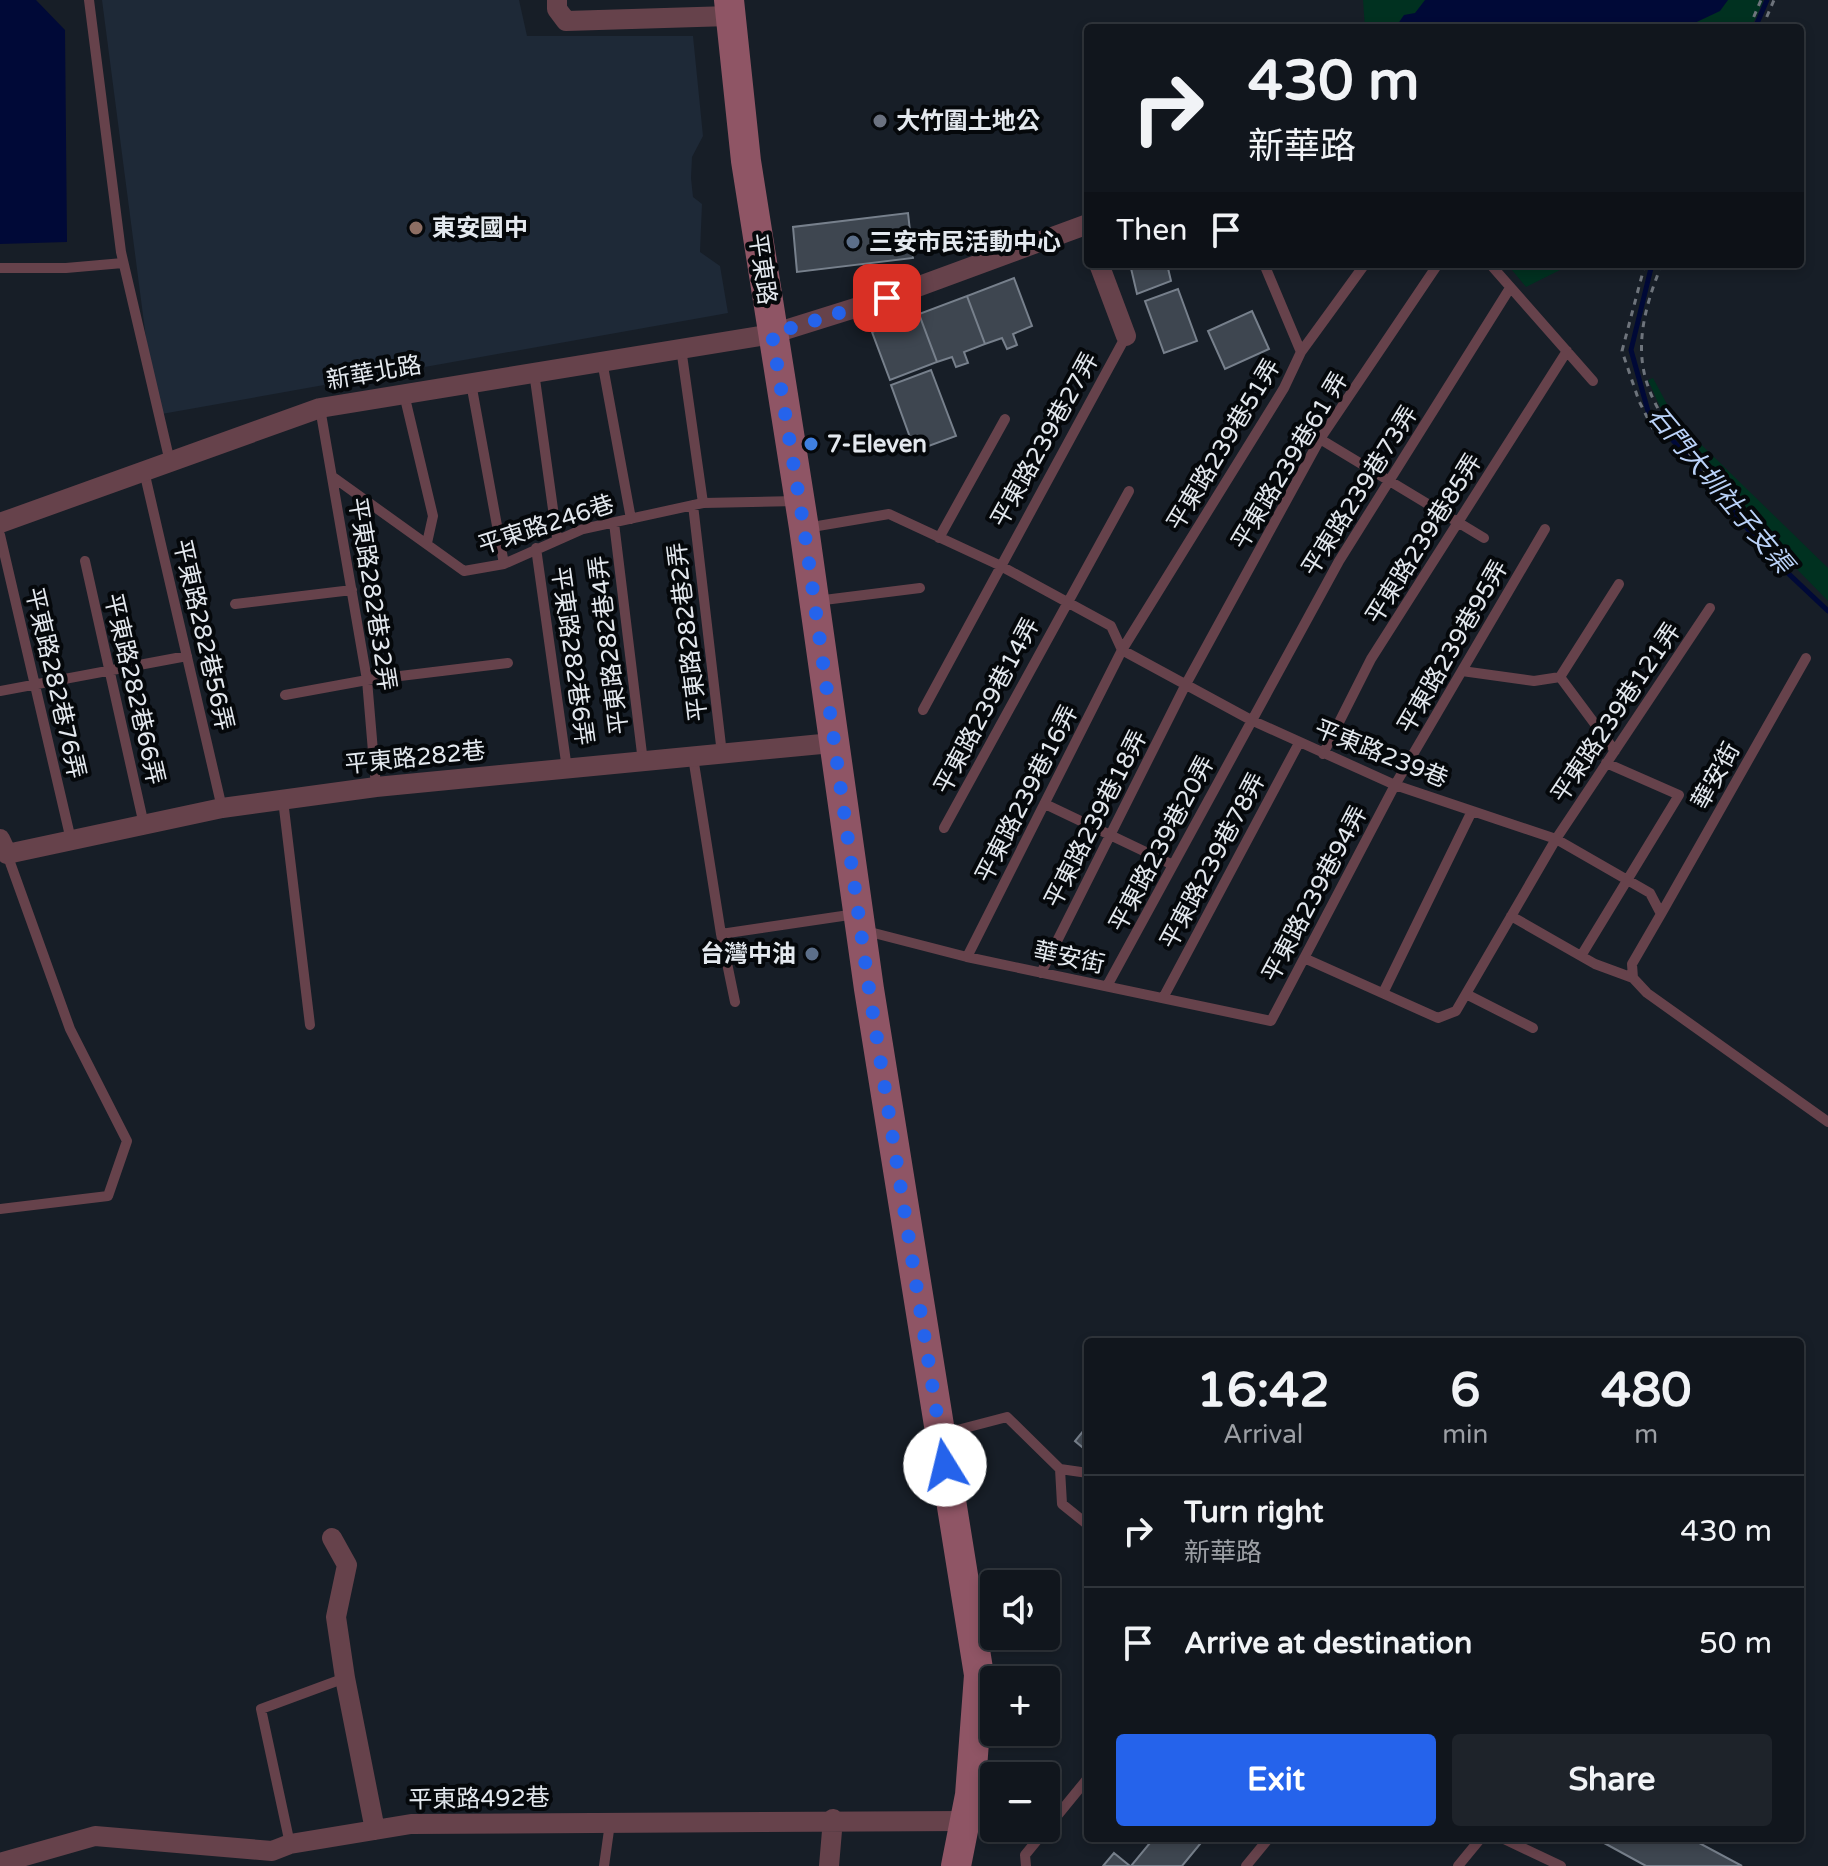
<!DOCTYPE html>
<meta charset="utf-8">
<style>
body{margin:0;font-family:"Varela Round","Noto Sans TC",sans-serif;background:#1e232a;color:#f1f3f6;height:100vh;display:flex;flex-direction:column;font-size:30px;white-space:nowrap}
*{box-sizing:border-box;margin:0}
p{font-size:26px;color:#9c9fa4}
.icon{flex:none;width:44px;height:44px;fill:none;stroke:currentColor;stroke-width:2;stroke-linecap:round;stroke-linejoin:round}
.map{position:relative;flex:1;overflow:hidden}
.details{position:absolute;left:1084px;top:1338px;width:720px;height:504px;display:flex;flex-direction:column;background:#11161d;border-radius:8px;box-shadow:0 4px 12px #0003,0 0 0 2px #30353b}
.details>*{flex:none}
.banner{position:absolute;left:1084px;top:24px;width:720px;height:244px;border-radius:8px;box-shadow:0 4px 12px #0003,0 0 0 2px #30353b;background:#11161d;color:#f1f3f6;overflow:hidden}
.buttons{position:absolute;left:980px;top:1570px;display:grid;gap:16px}
.buttons a{display:grid;place-items:center;width:80px;height:80px;border-radius:8px;background:#11161d;box-shadow:0 4px 12px #0003,0 0 0 2px #30353b;font-size:40px}
.pin{position:absolute;display:grid;place-items:center;width:68px;height:68px;color:#fff;margin:-34px;border-radius:16px;box-shadow:0 4px 12px #0006}
.me{position:absolute;width:88px;margin:-44px;rotate:351deg;stroke-linejoin:round;filter:drop-shadow(0 0 6px #0008)}
.turn{display:flex;align-items:center;gap:28px;height:168px;padding:0 32px;font-size:36px}
.turn .icon{width:104px;height:104px;stroke-width:2.5}
.turn b{display:block;font-size:56px;line-height:68px}
.then{display:flex;align-items:center;height:76px;padding:0 32px;background:#0003;gap:16px;font-size:30px}
.eta{display:flex;justify-content:space-evenly;align-items:center;height:136px;text-align:center}
.eta b{font-size:48px;font-weight:700;line-height:56px}
.cta{display:flex;gap:16px;margin-top:auto;padding:16px 32px}
.cta a{flex:1;height:92px;border-radius:8px;background:#2563eb;color:#fff;font-size:32px;font-weight:700;line-height:92px;text-align:center}
.cta a+a{background:#1e232a;color:#f1f3f6}
ul{padding:0;list-style:none}
li{display:flex;align-items:center;gap:24px;height:112px;padding:0 32px;border-top:2px solid #30353b}
li div{flex:1}
li b{display:block;font-size:30px}
li em{font-style:normal}
.map>svg:first-child{display:block}
</style>
<div class="map">
<svg width="1828" height="1866" viewBox="0 0 1828 1866">
<rect width="100%" height="100%" fill="#171e27"/>
<!-- built -->
<path fill="#1e2937" d="M102,0H519L527,36H693L703,136L692,157L691,178L693,197L702,204L700,252L720,266L728,313L156,415Z"/>
<!-- green -->
<path fill="#003120" d="M1363,0H1762L1763,2L1751,28H1365Z
M1507,264H1572L1526,287Z
M1653,378L1675,419L1828,568V601L1748,519L1668,425L1648,380Z"/>
<!-- water -->
<path fill="#000937" d="M0,0H36L65,30L67,242L0,244Z
M1425,0H1728L1720,11L1684,28H1395L1404,15L1415,13Z"/>
<g fill="none" stroke-linecap="round" stroke-linejoin="round">
<!-- stream -->
<path stroke="#000937" stroke-width="5" d="M1755,28L1767,0
M1652,264L1631,350L1648,411L1774,560L1828,611"/>
</g>
<!-- building -->
<path fill="#3e4650" stroke="#77808c" stroke-width="2" d="M908,213L913,258L797,272L793,227Z
M1130,264H1167L1171,281L1137,294Z
M1014,278L1032,326L1013,334L1017,345L1007,349L1002,338L985,344L967,296Z
M1178,289L1197,341L1164,353L1145,301Z
M967,296L985,344L964,352L968,363L956,367L952,357L937,362L919,314Z
M1252,311L1269,349L1225,369L1208,331Z
M919,314L937,362L890,380L872,332Z
M931,370L956,436L915,451L891,385Z
M1088,1425V1452L1075,1441Z
M1154,1838H1205L1182,1866H1131Z
M1595,1838H1690L1742,1866H1646Z
M1114,1853L1130,1866H1103Z"/>
<g fill="none" stroke-linecap="round" stroke-linejoin="round">
<!-- path -->
<path stroke="#6e747c" stroke-width="3" stroke-dasharray="6 6" stroke-linecap="butt" d="M1749,28L1761,0
M1762,28L1774,0
M1645,264L1622,351L1639,401L1654,431
M1662,264C1621,363 1644,401 1709,477"/>
<!-- lane -->
<path stroke="#66424b" stroke-width="10" d="M89,0L121,252L170,462
M1264,264L1301,352
M1490,264L1593,381
M0,268H66L123,263
M681,348L703,503
M602,361L631,519
M534,372L557,538
M471,383L504,564
M404,394L433,516L427,543
M320,408L367,680L376,787
M1320,439L1484,538
M144,471L222,808
M333,477L464,571L504,564L583,529L703,503L797,501
M693,505L722,754
M614,523L643,762
M806,528L889,514L999,565L1111,626L1122,650L1251,720L1395,785L1556,839L1650,893L1661,914L1632,964L1633,978L1647,993L1828,1122
M0,535L71,840
M939,538L1005,419
M536,548L567,769
M85,561L144,825
M816,601L920,588
M235,604L352,590
M1462,671L1534,681L1560,677L1619,584
M1560,677L1615,751
M0,691L187,656
M285,695L367,680L508,663
M923,710L1126,336
M1323,754L1371,659L1567,351
M693,757L721,934L735,1002
M283,800L310,1025
M1045,804L1173,865
M944,828L1129,491
M1661,914L1806,658
M1511,916L1595,964L1633,978
M866,931L967,957L1271,1021L1395,785L1545,529
M721,934L856,914
M1581,956L1679,795L1606,763
M967,957L1122,650L1284,388L1301,352L1365,264
M1304,958L1438,1018L1456,1011L1556,839L1710,608
M1041,973L1186,684L1320,439L1438,264
M1107,986L1339,561L1510,288
M1383,993L1472,811
M1466,994L1533,1028
M1163,998L1299,743
M0,1209L108,1196L127,1141L70,1029L7,854
M942,1434L1007,1417L1060,1469L1088,1473
M1060,1469L1062,1504L1088,1525
M1502,1838L1561,1866
M290,1844L261,1709L345,1678
M604,1866L610,1823
M1026,1866L1025,1855L1088,1778
M1246,1866L1269,1838
M1458,1866L1481,1838"/>
<!-- street -->
<path stroke="#66424b" stroke-width="20" d="M557,0V9L566,21L730,16
M1099,264L1126,336
M0,523L320,408L772,334L887,298L1088,224
M0,839L7,854L222,808L376,787L832,743
M332,1538L347,1565L336,1617L345,1678L375,1830
M0,1863L95,1836L272,1851L290,1844L411,1824L965,1821
M829,1866L833,1819"/>
<!-- secondary -->
<path stroke="#8f5565" stroke-width="30" d="M729,0L746,161L804,528L869,989L979,1675L970,1795L956,1866"/>
</g>
<g fill="none" stroke-linecap="round" stroke-linejoin="round">
<!-- route -->
<path stroke="#2563eb" stroke-width="14" stroke-dasharray="0 25.2" d="M887,298L772,334L804,528L869,989L945,1465"/>
</g>
<!-- markers -->
<circle fill="#6b7280" stroke="#05080b" stroke-width="3" cx="880" cy="121" r="8"/>
<circle fill="#8d6e63" stroke="#05080b" stroke-width="3" cx="416" cy="228" r="8"/>
<g fill="#5c6f8a" stroke="#05080b" stroke-width="3">
<circle cx="853" cy="242" r="8"/>
<circle cx="812" cy="954" r="8"/>
</g>
<circle fill="#3f7fe0" stroke="#05080b" stroke-width="3" cx="811" cy="444" r="8"/>
<g text-anchor="middle" dominant-baseline="central" stroke-width="8" stroke-linejoin="round" paint-order="stroke">
<!-- poi labels -->
<g font-size="24" font-weight="bold" fill="#e3e8ee" stroke="#05080b" text-anchor="start">
<text x="896" y="121">大竹圍土地公</text>
<text x="432" y="228">東安國中</text>
<text x="869" y="242">三安市民活動中心</text>
<text x="827" y="444">7-Eleven</text>
<text x="796" y="954" text-anchor="end">台灣中油</text>
</g>
<!-- street labels -->
<g font-size="24" fill="#e3e8ee" stroke="#05080b">
<text transform="translate(762 269) rotate(82)">平東路</text>
<text transform="translate(374 373) rotate(-10)">新華北路</text>
<text transform="translate(1045 440) rotate(-61)">平東路239巷27弄</text>
<text transform="translate(1224 445) rotate(-59)">平東路239巷51弄</text>
<text transform="translate(1290 461) rotate(-59)">平東路239巷61 弄</text>
<text transform="translate(1360 491) rotate(-58)">平東路239巷73弄</text>
<text transform="translate(546 525) rotate(-18)">平東路246巷</text>
<text transform="translate(1424 539) rotate(-58)">平東路239巷85弄</text>
<text transform="translate(372 594) rotate(81)">平東路282巷32弄</text>
<text transform="translate(688 632) rotate(-97)">平東路282巷2弄</text>
<text transform="translate(203 635) rotate(77)">平東路282巷56弄</text>
<text transform="translate(609 645) rotate(-97)">平東路282巷4弄</text>
<text transform="translate(1453 647) rotate(-60)">平東路239巷95弄</text>
<text transform="translate(572 656) rotate(82)">平東路282巷6弄</text>
<text transform="translate(55 683) rotate(77)">平東路282巷76弄</text>
<text transform="translate(134 689) rotate(77)">平東路282巷66弄</text>
<text transform="translate(987 706) rotate(-62)">平東路239巷14弄</text>
<text transform="translate(1616 713) rotate(-56)">平東路239巷121弄</text>
<text transform="translate(1381 754) rotate(22)">平東路239巷</text>
<text transform="translate(415 758) rotate(-6)">平東路282巷</text>
<text transform="translate(1716 776) rotate(-61)">華安街</text>
<text transform="translate(1027 794) rotate(-63)">平東路239巷16弄</text>
<text transform="translate(1096 819) rotate(-63)">平東路239巷18弄</text>
<text transform="translate(1162 844) rotate(-62)">平東路239巷20弄</text>
<text transform="translate(1213 861) rotate(-62)">平東路239巷78弄</text>
<text transform="translate(1315 894) rotate(-62)">平東路239巷94弄</text>
<text transform="translate(1069 958) rotate(12)">華安街</text>
<text transform="translate(479 1799) rotate(-1)">平東路492巷</text>
</g>
<!-- water labels -->
<g font-size="26" font-style="italic" fill="#bad2f8" stroke="#05080b">
<text transform="translate(1720 490) rotate(50)">石門大圳社子支渠</text>
</g>
</g>
</svg>
<div class="buttons">
<a><svg class="icon" aria-label="sound" viewBox="0 0 24 24"><path d="M4 9h4l5-4v14l-5-4H4zM17 9q2 3 0 6"/></svg></a>
<a>+</a>
<a>−</a>
</div>
<div class="pin" style="left:887px;top:298px;background:#d93025"><svg class="icon" aria-label="arrive" viewBox="0 0 24 24"><path d="M6 21V4h12l-3 4 3 4H6"/></svg></div>
<svg class="me" style="left:945px;top:1465px" viewBox="-20 -20 40 40"><circle r="19" fill="#fff"/><path d="M0-13L10 11 0 6-10 11z" fill="#2563eb"/></svg>
<div class="banner">
<div class="turn"><svg class="icon" aria-label="right" viewBox="0 0 24 24"><path d="M7 20v-9h11M14 6l5 5-5 5"/></svg><div><b>430 m</b>新華路</div></div>
<div class="then">Then<svg class="icon" aria-label="arrive" viewBox="0 0 24 24"><path d="M6 21V4h12l-3 4 3 4H6"/></svg></div>
</div>
<section class="details">
<div class="eta">
<div><b>16:42</b><p>Arrival</p></div>
<div><b>6</b><p>min</p></div>
<div><b>480</b><p>m</p></div>
</div>
<ul>
<li><svg class="icon" aria-label="right" viewBox="0 0 24 24"><path d="M7 20v-9h11M14 6l5 5-5 5"/></svg><div><b>Turn right</b><p>新華路</p></div><em>430 m</em></li>
<li><svg class="icon" aria-label="arrive" viewBox="0 0 24 24"><path d="M6 21V4h12l-3 4 3 4H6"/></svg><div><b>Arrive at destination</b></div><em>50 m</em></li>
</ul>
<div class="cta"><a>Exit</a><a>Share</a></div>
</section>
</div>
